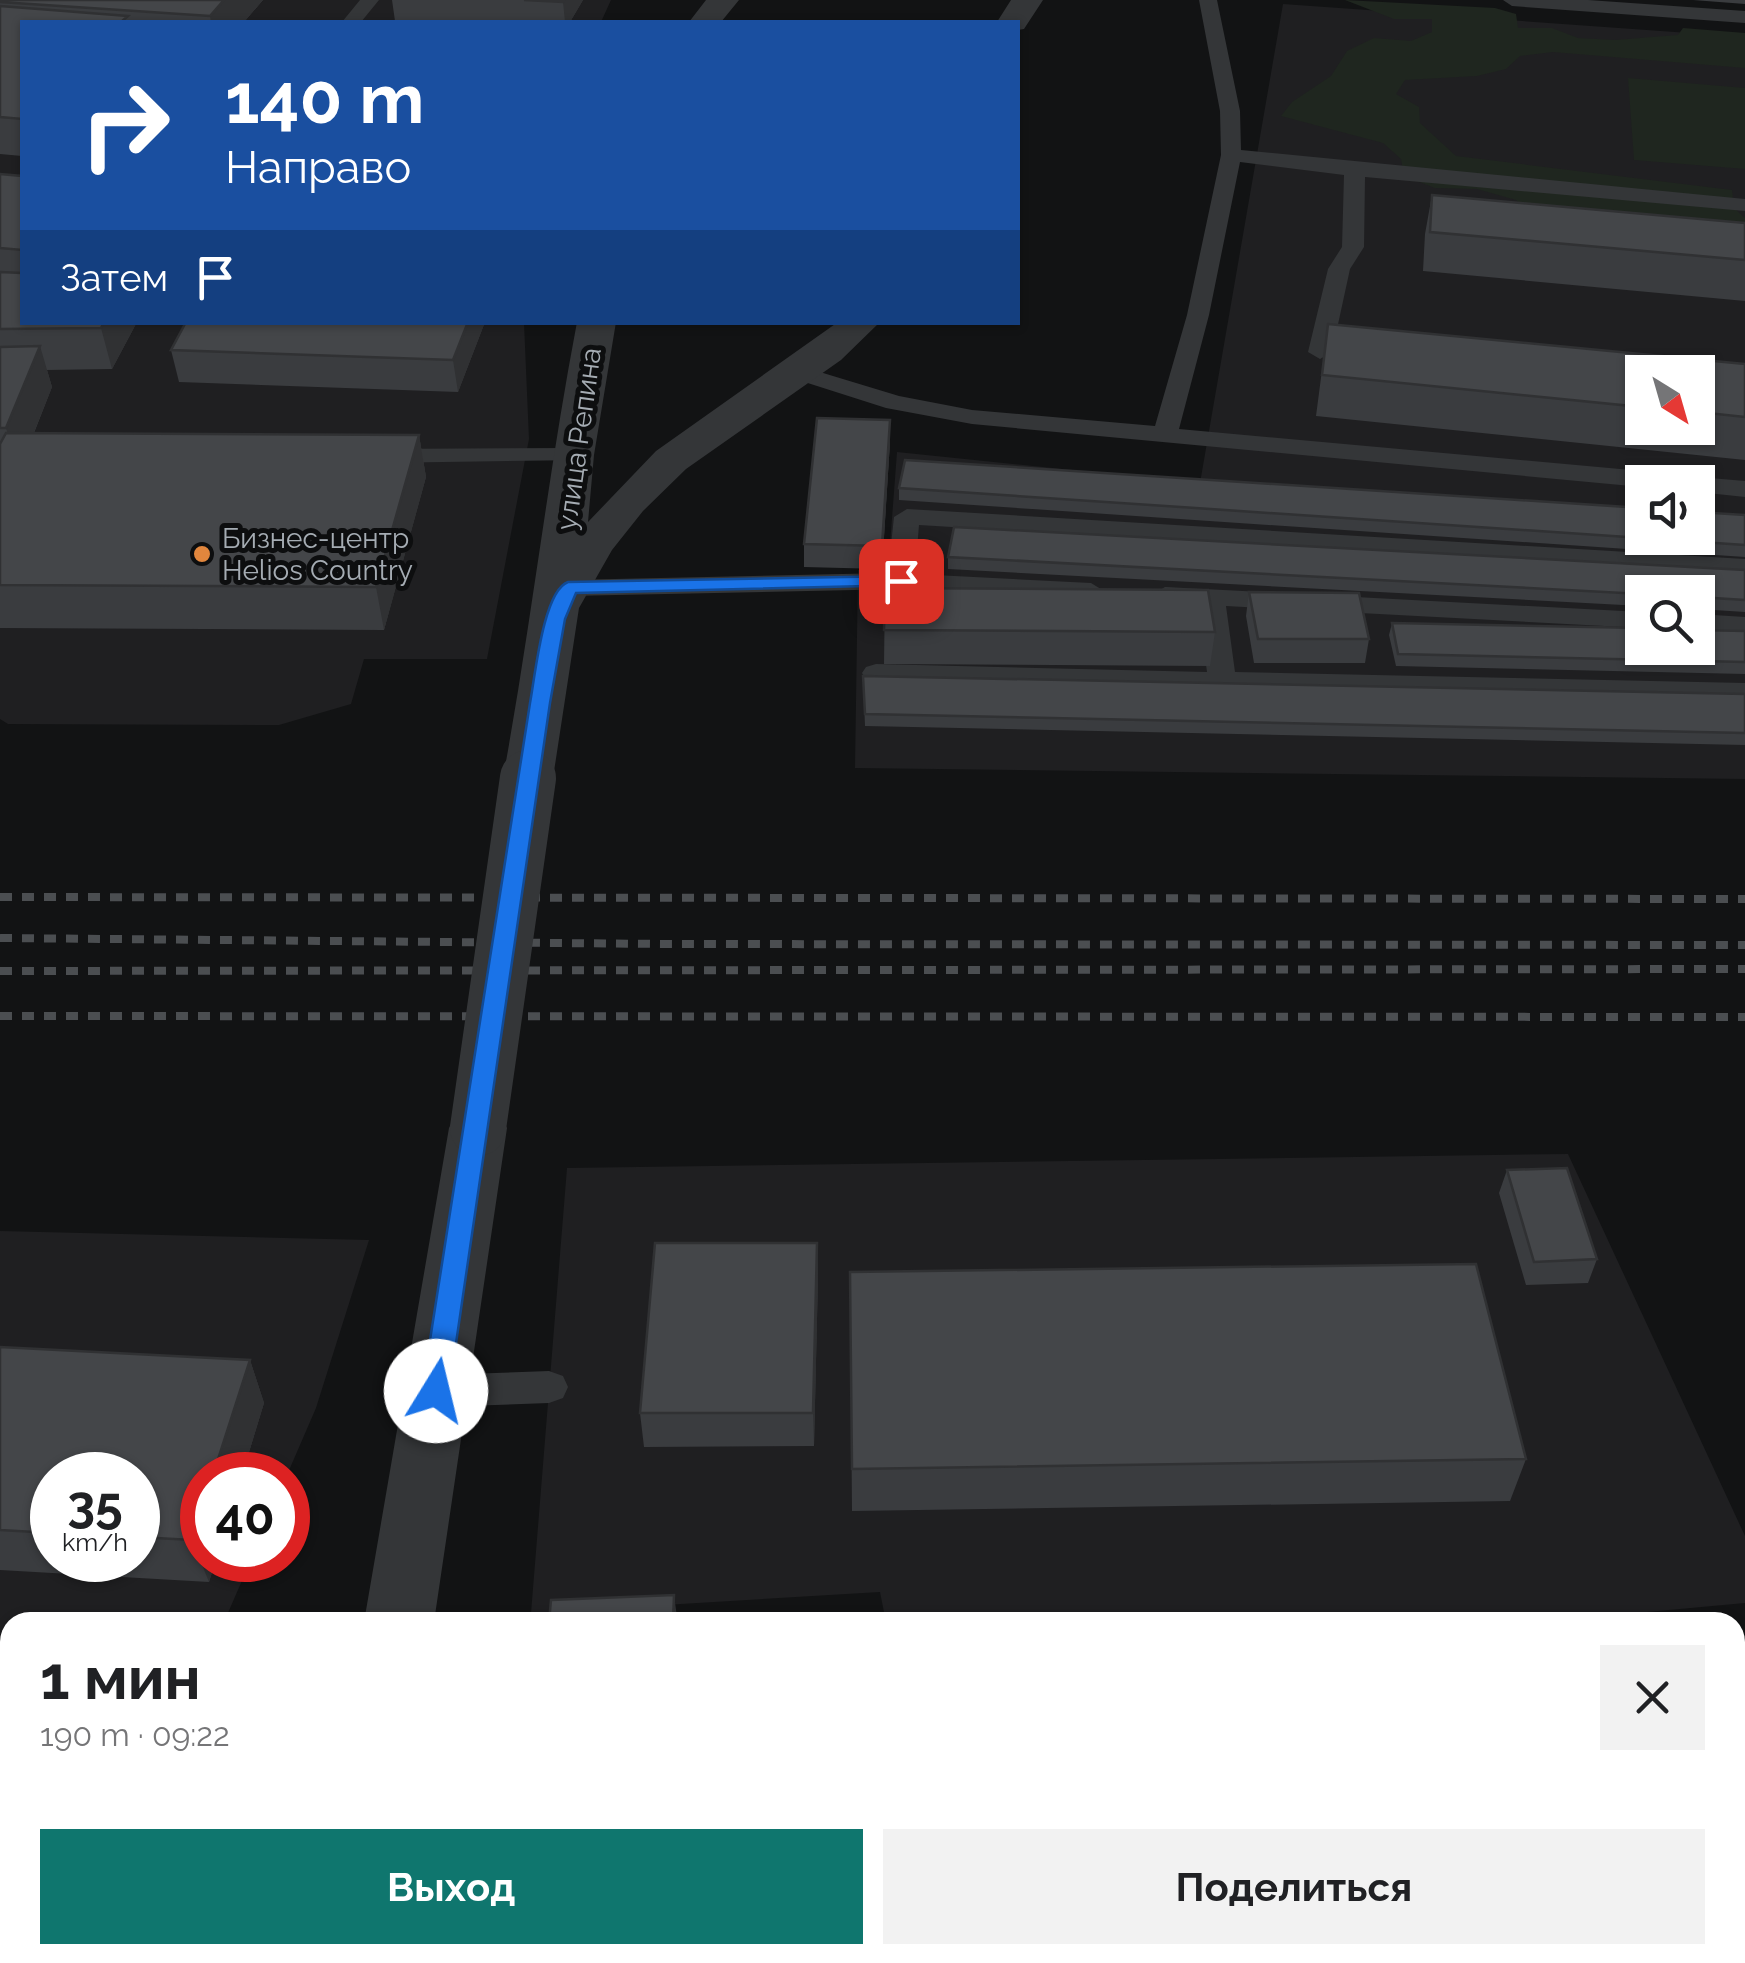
<!DOCTYPE html>
<html lang="ru">
<meta charset="utf-8">
<style>
body{margin:0;font-family:Raleway,sans-serif;background:#f2f2f2;color:#202124;height:100vh;display:flex;flex-direction:column;font-size:38px;white-space:nowrap}
*{box-sizing:border-box;margin:0}
p{font-size:32px;color:#757577}
.icon{flex:none;width:55px;height:55px;fill:none;stroke:currentColor;stroke-width:2;stroke-linecap:round;stroke-linejoin:round}
.map{position:relative;flex:1;overflow:hidden}
.details{position:absolute;left:0px;top:1612px;width:1745px;height:352px;display:flex;flex-direction:column;background:#fff;border-radius:30px 30px 0 0;box-shadow:0 2px 8px #0004}
.details>*{flex:none}
.banner{position:absolute;left:20px;top:20px;width:1000px;height:305px;border-radius:0px;box-shadow:0 2px 8px #0004;background:#1a4fa0;color:#fff;overflow:hidden}
.needle{width:65px;rotate:143deg}
.controls{position:absolute;left:1625px;top:355px;display:grid;gap:20px}
.controls a{display:grid;place-items:center;width:90px;height:90px;border-radius:0px;background:#fff;box-shadow:0 2px 8px #0004;font-size:50px}
.speed{position:absolute;left:30px;top:1452px;display:flex;gap:20px;font-size:50px;font-weight:700;text-align:center}
.speed>*{display:grid;place-content:center;width:130px;height:130px;border-radius:50%;background:#fff;box-shadow:0 2px 8px #0004;line-height:1}
.speed small{font-size:25px;font-weight:400}
.speed .limit{border:15px solid #d22;background:#fff;color:#111}
.pin{position:absolute;display:grid;place-items:center;width:85px;height:85px;color:#fff;margin:-42px;border-radius:20px;box-shadow:0 5px 15px #0006}
.me{position:absolute;width:110px;margin:-55px;rotate:9deg;stroke-linejoin:round;filter:drop-shadow(0 0 8px #0008)}
.turn{display:flex;align-items:center;gap:35px;height:210px;padding:0 40px;font-size:45px}
.turn .icon{width:130px;height:130px;stroke-width:2.5}
.turn b{display:block;font-size:70px;line-height:85px}
.then{display:flex;align-items:center;height:95px;padding:0 40px;background:#0003;gap:20px;font-size:38px}
.round{display:grid;place-items:center;flex:none;width:105px;height:105px;border-radius:0px;background:#f2f2f2}
.head{display:flex;align-items:center;justify-content:space-between;height:170px;padding:0 40px}
h1{font-size:60px;font-weight:700;line-height:75px}
.button{display:flex;gap:20px;margin-top:auto;padding:20px 40px}
.button a{flex:1;height:115px;border-radius:0px;background:#0f766e;color:#fff;font-size:40px;font-weight:700;line-height:115px;text-align:center}
.button a+a{background:#f2f2f2;color:#202124}
.map>svg:first-child{display:block}
</style>
<div class="map">
<svg width="1745" height="1963" viewBox="0 0 1745 1963">
<rect width="100%" height="100%" fill="#121314"/>
<!-- built -->
<path fill="#1f1f21" fill-rule="evenodd" d="M0,0H611L601,22H22V322L524,323L529,439L487,659H364L351,704L279,725L8,724L0,719Z
M1283,4L1745,37V779L855,768L858,570L888,571L897,452L1200,483ZM1642,372H1698V428H1642ZM1642,482H1698V538H1642ZM1642,592H1698V648H1642Z
M1568,1154L1745,1536V1603L1539,1622H886L880,1592L531,1613L567,1168Z
M0,1231L369,1240L316,1408L287,1475H202V1560H251L224,1622H10V1903L0,1906ZM52,1475H138V1560H52Z
M1745,1814V1963H1666L1664,1955H1735V1815Z"/>
<!-- green -->
<path fill="#1f261f" d="M1345,0L1495,8L1516,14L1518,28H1552L1578,38L1615,40L1678,35L1683,28L1745,33V68L1553,52L1520,56L1506,69L1477,76L1405,80L1396,94L1419,107L1420,123L1456,156L1732,190L1734,208L1745,218V242L1543,226L1516,200L1477,189L1435,188L1404,176L1401,159L1383,143L1281,116L1292,102L1331,76L1347,51L1374,38L1411,41L1432,32V19H1394Z
M1628,78L1745,88V169L1634,160Z"/>
<g fill="none" stroke-linecap="round" stroke-linejoin="round">
<!-- service -->
<path fill="#343638" fill-rule="evenodd" d="M360,0H379L361,22H342Z
M1199,0H1217L1240,111L1241,150L1745,199V211L1365,177L1364,247L1350,269L1332,352L1320,359L1308,352L1328,269L1342,247L1344,175L1240,162L1209,315L1179,429L1675,474L1688,482L1698,477L1745,481V497L1698,492V482H1642V487L972,424L886,408L792,378L788,373L792,368L800,366L899,396L972,410L1155,426L1187,315L1221,155L1220,111Z
M1503,0H1588L1745,11V23L1512,6Z
M573,448L585,455L582,460L377,463L365,456L377,449Z
M907,509L1745,559V575L919,525L915,574L1091,583L1104,591L1091,599L901,589L568,596L555,588L568,580L888,573L894,517Z
M1165,587L1642,612V628L1226,606L1235,672L1745,683V701L876,682L866,679L862,673L866,667L876,664L1207,672L1198,605L1155,601L1152,595Z
M1698,614L1745,617V633L1698,630Z
M549,1371L563,1376L568,1387L563,1398L549,1403L436,1407L422,1402L417,1391L422,1380L436,1375Z"/>
<!-- tertiary -->
<path fill="#343638" fill-rule="evenodd" d="M706,0H739L721,22H689Z
M1011,0H1043L1024,29L1018,30V22H997Z
M577,322H616L594,455L588,522L656,451L838,322H880L841,360L686,469L643,511L612,550L579,608L553,778L546,789L528,794L510,789L503,778C531,626 548,474 577,322Z
M478,1106L499,1112L507,1128L434,1622H364L449,1128L457,1112Z
M1745,1655V1721L1735,1722V1656Z
M107,1955H276L279,1963H104Z
M394,1955H479L476,1963H391Z"/>
<!-- rail -->
<path stroke="#4b4e51" stroke-width="8" stroke-dasharray="12 10" stroke-linecap="butt" d="M0,897L1745,899
M0,938L667,944L1745,945
M0,971L1745,969
M0,1016L1745,1017"/>
<!-- tertiary-bridge -->
<path stroke="#343638" stroke-width="56" d="M478,1128L528,778"/>
</g>
<!-- wall -->
<path fill="#3a3c3f" fill-rule="evenodd" d="M0,0H263L244,22H22V156L0,154Z
M392,0H583L570,22H425L395,21Z
M1693,0H1745V4Z
M0,174L22,176V322H137L112,369L47,370L52,387L34,433L419,435L426,477L384,630L0,628Z
M1432,195L1745,223V301L1423,271L1425,234Z
M485,322L458,392L179,382L171,350Z
M1328,324L1745,364V460L1316,416ZM1642,372H1698V428H1642Z
M890,442L882,569L804,567V544Z
M899,488L1745,515V557L899,500Z
M948,557L1745,570V612L1698,609V592H1642V606L948,569Z
M885,588L1215,632L1210,666L884,664Z
M1249,592L1369,639L1365,663H1254L1246,616Z
M1392,623L1745,631V674L1396,666L1389,635Z
M863,676L1745,694V745L865,726Z
M1507,1170L1597,1259L1588,1283L1526,1285L1499,1193Z
M817,1243L818,1277L814,1446L644,1447L640,1413Z
M850,1272L1526,1459L1510,1501L852,1511Z
M0,1347L250,1360L264,1403L242,1475H202V1560H216L209,1582L0,1570ZM52,1475H138V1560H52Z"/>
<!-- shaded-wall -->
<path fill="#303133" d="M224,0H263L244,22H211L210,16Z
M564,0H583L570,22H565L563,2Z
M104,322H137L112,369L101,328Z
M468,322H485L458,392L453,360Z
M40,346L52,387L19,470L6,428Z
M890,420V442L882,569V546Z
M419,435L426,477L384,630L376,587Z
M817,1243L818,1277L814,1446L813,1413Z
M250,1360L264,1403L242,1475H213Z
M202,1509V1560H216L209,1582L192,1540Z
M674,1595L677,1617V1622H673Z"/>
<!-- building -->
<path fill="#444649" stroke="#303133" stroke-width="2.5" d="M0,0H224L210,16L0,2Z
M524,0H564L563,2Z
M0,6L128,16L121,22H22V119L0,117Z
M0,174L22,176V250L0,248Z
M1432,195L1745,223V260L1430,232Z
M0,272L22,273V322H104L101,328L0,329Z
M186,322H468L453,360L171,350Z
M1328,324L1745,364V417L1698,412V372H1642V407L1322,375Z
M40,346L6,428H0V347Z
M817,418L890,420L882,546L804,544Z
M6,433L419,435L376,587L0,585V444Z
M905,460L1642,508V538H1698V512L1745,515V545L899,488Z
M954,527L1745,570V600L1698,597V592H1642V594L948,557Z
M885,588L1208,590L1215,632L884,630Z
M1249,592L1359,593L1369,639H1258Z
M1392,623L1642,628V648H1698V630L1745,631V662L1398,654Z
M863,676L1745,694V733L865,714Z
M1567,1168L1597,1259L1534,1262L1507,1170Z
M655,1243H817L813,1413H640Z
M1476,1264L1526,1459L852,1469L850,1272Z
M0,1347L250,1360L213,1475H202V1509L192,1540L138,1537V1475H52V1533L0,1530Z
M674,1595L673,1622H549L551,1600Z"/>
<!-- route -->
<path fill="#1a73e8" stroke="#114b97" stroke-width="2.5" d="M901,576L911,581L908,585L576,593L565,619L550,703L449,1391L445,1399L436,1402L426,1399L422,1391L530,703C535,677 543,591 568,582Z"/>
<!-- markers -->
<circle fill="#e1863d" stroke="#0d0e0f" stroke-width="4" cx="202" cy="554" r="10"/>
<g text-anchor="middle" dominant-baseline="central" stroke-width="10" stroke-linejoin="round" paint-order="stroke">
<!-- street labels -->
<g font-size="28" fill="#a5acb3" stroke="#0d0e0f">
<text transform="translate(579 439) rotate(-82)">улица Репина</text>
</g>
<!-- poi labels -->
<g font-size="28" fill="#a5acb3" stroke="#0d0e0f" text-anchor="start">
<text x="222" y="538">Бизнес-центр<tspan x="222" dy="32">Helios Country</tspan></text>
</g>
</g>
</svg>
<div class="controls">
<a><svg class="needle" viewBox="-14 -14 28 28"><path d="M0-13l5 13h-10z" fill="#e53935"/><path d="M0 13l5-13h-10z" fill="#757577"/></svg></a>
<a><svg class="icon" aria-label="sound" viewBox="0 0 24 24"><path d="M4 9h4l5-4v14l-5-4H4zM17 9q2 3 0 6"/></svg></a>
<a><svg class="icon" aria-label="search" viewBox="0 0 24 24"><circle cx="10" cy="10" r="6"/><path d="M15 15l6 6"/></svg></a>
</div>
<div class="speed"><div>35<small>km/h</small></div><div class="limit">40</div></div>
<div class="pin" style="left:901px;top:581px;background:#d93025"><svg class="icon" aria-label="arrive" viewBox="0 0 24 24"><path d="M6 21V4h12l-3 4 3 4H6"/></svg></div>
<svg class="me" style="left:436px;top:1391px" viewBox="-20 -20 40 40"><circle r="19" fill="#fff"/><path d="M0-13L10 11 0 6-10 11z" fill="#1a73e8"/></svg>
<div class="banner">
<div class="turn"><svg class="icon" aria-label="right" viewBox="0 0 24 24"><path d="M7 20v-9h11M14 6l5 5-5 5"/></svg><div><b>140 m</b>Направо</div></div>
<div class="then">Затем<svg class="icon" aria-label="arrive" viewBox="0 0 24 24"><path d="M6 21V4h12l-3 4 3 4H6"/></svg></div>
</div>
<section class="details">
<div class="head"><div><h1>1 мин</h1><p>190 m · 09:22</p></div><a class="round"><svg class="icon" aria-label="close" viewBox="0 0 24 24"><path d="M6 6l12 12M18 6L6 18"/></svg></a></div>
<div class="button"><a>Выход</a><a>Поделиться</a></div>
</section>
</div>
